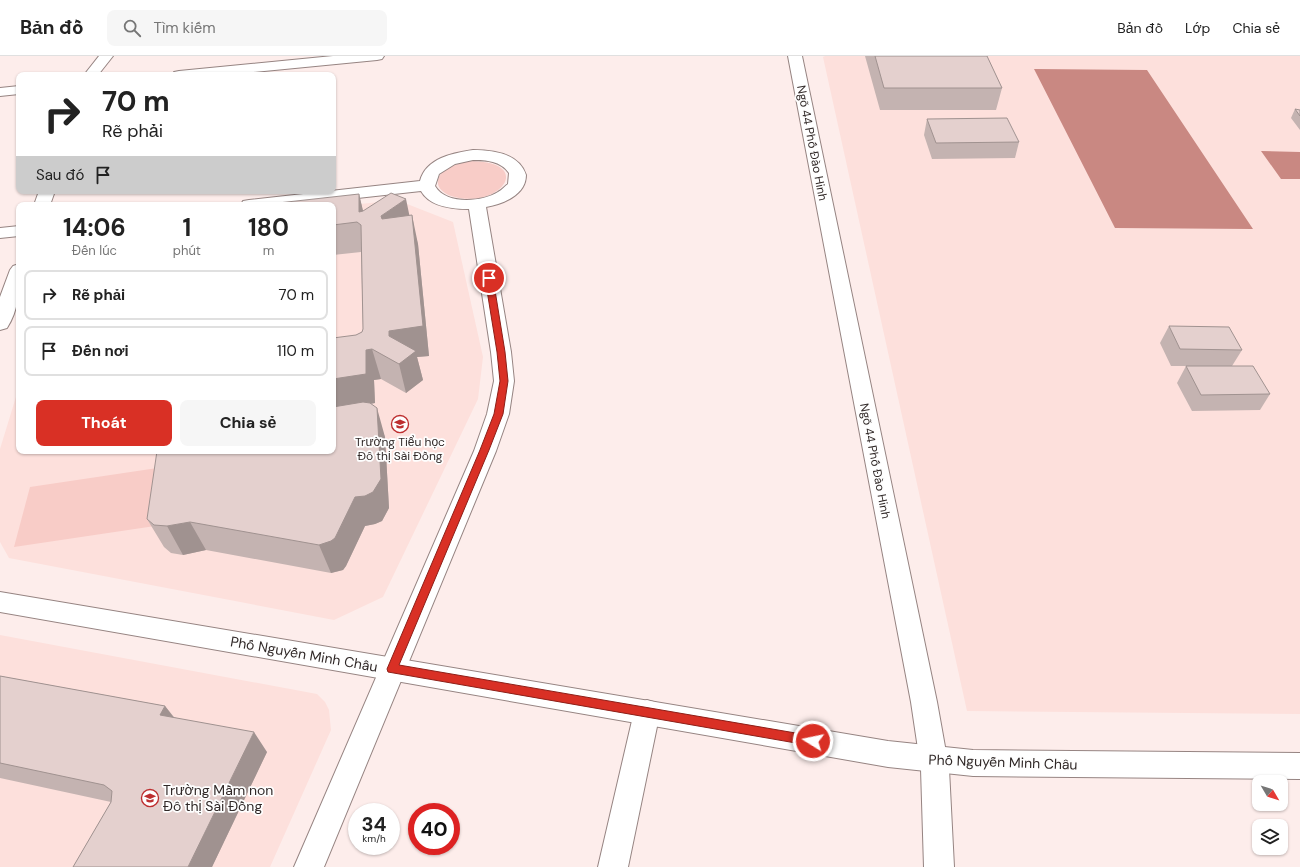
<!DOCTYPE html>
<html lang="vi">
<meta charset="utf-8">
<style>
body{margin:0;font-family:"DM Sans",sans-serif;background:#f6f6f6;color:#222;height:100vh;display:flex;flex-direction:column;font-size:15px;white-space:nowrap}
*{box-sizing:border-box;margin:0}
p{font-size:13px;color:#767676}
.icon{flex:none;width:22px;height:22px;fill:none;stroke:currentColor;stroke-width:2;stroke-linecap:round;stroke-linejoin:round}
.map{position:relative;flex:1;overflow:hidden}
.sheet{position:absolute;left:16px;top:146px;width:320px;height:252px;display:flex;flex-direction:column;background:#fff;border-radius:8px;box-shadow:0 1px 3px #0004}
.sheet>*{flex:none}
.banner{position:absolute;left:16px;top:16px;width:320px;height:122px;border-radius:8px;box-shadow:0 1px 3px #0004;background:#fff;color:#222;overflow:hidden}
.needle{width:26px;rotate:129deg}
.tools{position:absolute;left:1252px;top:719px;display:grid;gap:8px}
.tools a{display:grid;place-items:center;width:36px;height:36px;border-radius:8px;background:#fff;box-shadow:0 1px 3px #0004;font-size:20px}
.speed{position:absolute;left:348px;top:747px;display:flex;gap:8px;font-size:20px;font-weight:700;text-align:center}
.speed>*{display:grid;place-content:center;width:52px;height:52px;border-radius:50%;background:#fff;box-shadow:0 1px 3px #0004;line-height:1}
.speed small{font-size:10px;font-weight:400}
.speed .limit{border:6px solid #d22;background:#fff;color:#111}
.pin{position:absolute;display:grid;place-items:center;width:34px;height:34px;color:#fff;margin:-17px;border:2px solid #fff;border-radius:50%;box-shadow:0 1px 4px #0007}
.me{position:absolute;width:44px;margin:-22px;rotate:280deg;stroke-linejoin:round;filter:drop-shadow(0 0 3px #0008)}
.turn{display:flex;align-items:center;gap:14px;height:84px;padding:0 20px;font-size:18px}
.turn .icon{width:52px;height:52px;stroke-width:2.5}
.turn b{display:block;font-size:28px;line-height:34px}
.then{display:flex;align-items:center;height:38px;padding:0 20px;background:#0003;gap:8px;font-size:15px}
.eta{display:flex;justify-content:space-evenly;align-items:center;height:68px;text-align:center}
.eta b{font-size:24px;font-weight:700;line-height:28px}
.action{display:flex;gap:8px;margin-top:auto;padding:8px 20px}
.action a{flex:1;height:46px;border-radius:8px;background:#d93025;color:#fff;font-size:16px;font-weight:700;line-height:46px;text-align:center}
.action a+a{background:#f6f6f6;color:#222}
ul{padding:0;list-style:none}
li{display:flex;align-items:center;gap:12px;height:50px;margin:0 8px 6px;padding:0 12px;border:2px solid #e0e0e0;border-radius:8px}
li div{flex:1}
li b{display:block;font-size:15px}
li em{font-style:normal}
header{display:flex;align-items:center;gap:24px;box-sizing:border-box;height:56px;padding:0 20px;background:#fff;border-bottom:1px solid #e0e0e0}
header strong{font-size:19px}
nav{display:flex;gap:22px;margin-inline-start:auto;font-size:14px}
.search{width:280px;height:36px;background:#f6f6f6;display:flex;align-items:center;gap:10px;box-sizing:border-box;padding:0 14px;border-radius:8px;color:#767676;font-size:15px}
.map>svg:first-child{display:block}
</style>
<header>
<strong>Bản đồ</strong>
<div class="search"><svg class="icon" aria-label="search" viewBox="0 0 24 24"><circle cx="10" cy="10" r="6"/><path d="M15 15l6 6"/></svg>Tìm kiếm</div>
<nav><a>Bản đồ</a><a>Lớp</a><a>Chia sẻ</a></nav>
</header>
<div class="map">
<svg width="1300" height="811" viewBox="0 0 1300 811">
<rect width="100%" height="100%" fill="#fdedeb"/>
<!-- built -->
<path fill="#fde0dc" d="M825,0H1300V658L967,655L823,1Z
M397,144L453,166L483,301L478,343L383,541L334,564L9,502L0,486V393L19,331V395H333V151Z
M0,579L317,638L325,646L329,654L331,674L270,811H0Z"/>
<!-- green -->
<path fill="#f8ccc7" d="M471,105C537,106 498,155 451,140C446,138 439,134 438,128C436,112 460,107 471,105Z
M164,411L155,470L14,491L30,431Z"/>
<!-- water -->
<path fill="#c98882" d="M1034,13L1147,14L1253,173L1115,172Z
M1261,95L1300,96V123H1281Z"/>
<g fill="none" stroke-linecap="round" stroke-linejoin="round">
<!-- minor casing -->
<g stroke="#968482" stroke-width="2">
<path id="minor" d="M99,0H113L98,19H84Z
M788,0H802L937,646L949,713L954,811H924L921,713L911,646Z
M473,94C492,94 519,97 526,119C526,139 503,148 486,151L511,296L514,325L509,358L496,395L324,811H294L474,395L487,358L494,325L491,296L469,153C452,153 430,151 421,135L294,149H241L243,145L249,144L420,125C426,102 453,97 473,94ZM473,104C486,104 501,105 509,117L508,128C505,130 502,134 498,136C482,146 446,149 435,130L439,118L455,108Z
M39,135H55L50,149H34Z
M19,170V180L0,182V172Z
M19,208C19,231 20,252 7,272L0,274V241L10,214L13,210Z
M647,644L657,647L660,656L628,811H598L634,656L637,647Z"/>
</g>
<!-- tertiary casing -->
<g stroke="#968482" stroke-width="2">
<path id="tertiary" d="M333,0H384L382,3L377,4L223,19H172L174,16L179,15Z
M19,30V38L0,40V32Z
M0,536L888,685L973,694L1300,697V723L973,720L888,711L0,556Z"/>
</g>
<!-- minor -->
<use href="#minor" fill="#fff" fill-rule="evenodd"/>
<!-- tertiary -->
<use href="#tertiary" fill="#fff" fill-rule="evenodd"/>
</g>
<!-- wall -->
<path fill="#c4b3b1" d="M865,0H987L1002,32L996,54H880Z
M1295,53L1300,54V74L1291,62Z
M927,63L1019,86L1015,102L932,103L924,79Z
M359,138L363,156L409,159L418,188L429,300L417,301L423,324L406,337L381,323L374,324L375,347L371,348L385,381L389,452L382,465L375,468L365,470L346,510L343,514L331,517L206,494L183,499L171,497L164,491L147,463L333,395L356,279L362,276L363,273L361,196L333,199V149Z
M1169,270L1242,294L1232,310L1270,338L1260,354L1192,355L1177,327L1186,310H1203H1171L1160,287Z
M0,620L165,650L174,661L267,696L212,811H73L111,746L0,722Z"/>
<!-- shaded-wall -->
<path fill="#a09290" d="M359,138L366,167L359,156Z
M406,143L412,172L382,163L381,160Z
M412,159L418,188L429,300L417,301L423,324L406,337L399,308L389,280V275Z
M372,293L381,323L374,324L375,347L333,353V323L366,294Z
M377,352L385,381L389,452L382,465L375,468L365,470L346,510L343,514L331,517L319,489L355,441Z
M190,466L206,494L183,499L167,470Z
M165,650L181,671L160,659Z
M254,676L267,696L212,811H188Z"/>
<!-- building -->
<path fill="#e4d0ce" stroke="#a09290" d="M875,0H987L1002,32H884Z
M1295,53L1300,54V60Z
M1007,62L1019,86L936,87L927,63Z
M391,137L406,143L381,160L382,163L412,159L423,270L389,275V280L416,295L399,308L372,293L366,294V318L333,323V282L356,279L362,276L363,273L361,169L357,166L333,169V149H260L359,138V156L363,155Z
M1169,270L1229,271L1242,294L1180,293Z
M1186,310H1253L1270,338L1201,339Z
M363,346L370,347L377,352L381,423L373,436L365,440L355,441L335,482L331,485L319,489L190,466L167,470L154,469L147,463L157,395H333V351Z
M0,620L165,650L160,659L254,676L188,811H73L111,746L112,735L104,729L0,707Z"/>
<!-- route -->
<path fill="#d93025" stroke="#8d1f18" d="M487,220H489L493,222L505,296L508,325L503,358L489,394L399,609L813,680L817,681L819,685L817,689L813,690L388,616L387,613L480,394L494,358L500,325L497,296L485,222Z"/>
<!-- icons -->
<defs>
<g id="school-ring" transform="scale(0.9)"><circle r="9.5" fill="#fefefe" stroke="#bd2e2f" stroke-width="1.5"/><path d="M0-5L7-2L0 1L-7-2ZM-4 1L0 2.5L4 1V4Q0 6-4 4Z" fill="#bd2e2f"/></g>
</defs>
<g fill-rule="evenodd">
<use href="#school-ring" x="400" y="368"/>
<use href="#school-ring" x="150" y="742"/>
</g>
<g text-anchor="middle" dominant-baseline="central" stroke-width="3.5" stroke-linejoin="round" paint-order="stroke">
<!-- street labels -->
<g font-size="12" fill="#302827" stroke="#fefefe">
<text transform="translate(812 87) rotate(79)">Ngõ 44 Phố Đào Hinh</text>
<text transform="translate(875 405) rotate(79)">Ngõ 44 Phố Đào Hinh</text>
</g>
<!-- poi labels -->
<g font-size="12" fill="#302827" stroke="#fefefe">
<text x="400" y="386">Trường Tiểu học<tspan x="400" dy="14">Đô thị Sài Đồng</tspan></text>
</g>
<!-- near-street labels -->
<g font-size="14" fill="#302827" stroke="#fefefe">
<text transform="translate(304 598) rotate(10)">Phố Nguyễn Minh Châu</text>
<text transform="translate(1003 706) rotate(2)">Phố Nguyễn Minh Châu</text>
</g>
<!-- near-poi labels -->
<g font-size="14" fill="#302827" stroke="#fefefe" text-anchor="start">
<text x="163" y="734">Trường Mầm non<tspan x="163" dy="16">Đô thị Sài Đồng</tspan></text>
</g>
</g>
</svg>
<div class="tools">
<a><svg class="needle" viewBox="-14 -14 28 28"><path d="M0-13l5 13h-10z" fill="#e53935"/><path d="M0 13l5-13h-10z" fill="#767676"/></svg></a>
<a><svg class="icon" aria-label="layers" viewBox="0 0 24 24"><path d="M12 4l9 5-9 5-9-5zM3 14l9 5 9-5"/></svg></a>
</div>
<div class="speed"><div>34<small>km/h</small></div><div class="limit">40</div></div>
<div class="pin" style="left:489px;top:222px;background:#d93025"><svg class="icon" aria-label="arrive" viewBox="0 0 24 24"><path d="M6 21V4h12l-3 4 3 4H6"/></svg></div>
<svg class="me" style="left:813px;top:685px" viewBox="-20 -20 40 40"><circle r="17" fill="#d93025" stroke="#fff" stroke-width="3"/><path d="M0-11L8 9 0 5-8 9z" fill="#fff"/></svg>
<div class="banner">
<div class="turn"><svg class="icon" aria-label="right" viewBox="0 0 24 24"><path d="M7 20v-9h11M14 6l5 5-5 5"/></svg><div><b>70 m</b>Rẽ phải</div></div>
<div class="then">Sau đó<svg class="icon" aria-label="arrive" viewBox="0 0 24 24"><path d="M6 21V4h12l-3 4 3 4H6"/></svg></div>
</div>
<section class="sheet">
<div class="eta">
<div><b>14:06</b><p>Đến lúc</p></div>
<div><b>1</b><p>phút</p></div>
<div><b>180</b><p>m</p></div>
</div>
<ul>
<li><svg class="icon" aria-label="right" viewBox="0 0 24 24"><path d="M7 20v-9h11M14 6l5 5-5 5"/></svg><div><b>Rẽ phải</b></div><em>70 m</em></li>
<li><svg class="icon" aria-label="arrive" viewBox="0 0 24 24"><path d="M6 21V4h12l-3 4 3 4H6"/></svg><div><b>Đến nơi</b></div><em>110 m</em></li>
</ul>
<div class="action"><a>Thoát</a><a>Chia sẻ</a></div>
</section>
</div>
